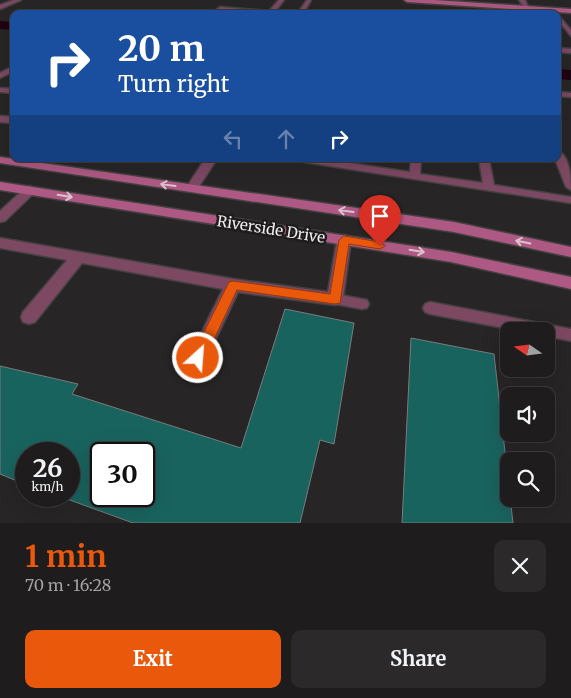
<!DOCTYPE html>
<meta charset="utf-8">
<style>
body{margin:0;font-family:Merriweather,serif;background:#2b2929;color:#f1f3f6;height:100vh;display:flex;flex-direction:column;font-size:19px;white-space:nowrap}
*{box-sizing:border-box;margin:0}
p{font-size:16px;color:#a1a1a3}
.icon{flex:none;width:28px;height:28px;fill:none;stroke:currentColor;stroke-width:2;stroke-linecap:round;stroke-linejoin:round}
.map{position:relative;height:523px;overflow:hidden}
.drawer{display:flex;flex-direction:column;background:#1e1c1c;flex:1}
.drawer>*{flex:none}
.hud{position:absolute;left:10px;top:10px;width:551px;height:152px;border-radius:10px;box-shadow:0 5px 20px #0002,0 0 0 1px #3c3a3b;background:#1a4fa0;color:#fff;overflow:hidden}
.needle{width:32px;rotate:284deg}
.tools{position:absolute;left:500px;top:322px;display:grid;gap:10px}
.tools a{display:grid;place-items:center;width:55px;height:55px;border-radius:10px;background:#1e1c1c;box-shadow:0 5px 20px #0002,0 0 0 1px #3c3a3b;font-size:25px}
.speed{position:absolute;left:15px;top:442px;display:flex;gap:10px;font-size:25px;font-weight:700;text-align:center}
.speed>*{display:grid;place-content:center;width:65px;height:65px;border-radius:50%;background:#1e1c1c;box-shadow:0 5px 20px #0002,0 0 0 1px #3c3a3b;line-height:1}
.speed small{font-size:12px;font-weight:400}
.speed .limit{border:2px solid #111;border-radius:8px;background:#fff;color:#111}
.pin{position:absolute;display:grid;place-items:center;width:42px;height:42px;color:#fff;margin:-51px -21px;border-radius:50% 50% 50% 0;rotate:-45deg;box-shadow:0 0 5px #0007}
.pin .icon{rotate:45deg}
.me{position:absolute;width:55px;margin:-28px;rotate:26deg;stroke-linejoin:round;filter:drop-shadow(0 0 4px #0008)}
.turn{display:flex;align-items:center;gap:18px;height:105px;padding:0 25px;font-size:22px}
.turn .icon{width:65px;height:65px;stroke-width:2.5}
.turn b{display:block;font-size:35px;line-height:42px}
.lanes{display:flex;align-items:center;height:48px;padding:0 25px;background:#0003;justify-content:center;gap:25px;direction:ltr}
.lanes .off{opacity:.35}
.round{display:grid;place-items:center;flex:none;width:52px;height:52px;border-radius:10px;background:#2b2929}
.head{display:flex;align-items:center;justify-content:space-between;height:85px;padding:0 25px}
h1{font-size:30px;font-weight:700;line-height:38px;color:#ea580c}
.cta{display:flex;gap:10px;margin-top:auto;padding:10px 25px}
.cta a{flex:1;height:58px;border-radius:10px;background:#ea580c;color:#fff;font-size:20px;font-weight:700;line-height:58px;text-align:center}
.cta a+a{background:#2b2929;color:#f1f3f6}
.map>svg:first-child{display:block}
</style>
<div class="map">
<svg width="571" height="523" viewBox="0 0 571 523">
<rect width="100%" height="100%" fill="#282526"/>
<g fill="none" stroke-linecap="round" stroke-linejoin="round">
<!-- canal -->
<path fill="#200011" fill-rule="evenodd" d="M0,21L14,22V30L0,29Z
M558,69L571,70V80L558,79Z"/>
</g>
<!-- building -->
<path fill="#19635e" stroke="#787c7c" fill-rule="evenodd" d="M285,309L354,323L334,444L320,440L300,523H133L67,499L69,454H26V467L17,481L0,474V366L78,384L72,394L241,448ZM101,454H144V496H101Z
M411,338L494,354L513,523H402Z"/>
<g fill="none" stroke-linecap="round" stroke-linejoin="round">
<!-- lane casing -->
<g stroke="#444142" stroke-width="3">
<path id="lane" d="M14,0H21L0,9V5Z
M279,0H284L273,14L217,9L220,7L269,11Z
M307,0H311L303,14H297Z
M536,7L538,8L542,14H536L533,9Z
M558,15L571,30V36L558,20Z
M558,48L571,49V53L558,52Z
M14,66V71L0,78V73Z
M0,88L14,89V93L0,92Z
M558,92L571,93V97L558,96Z
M0,116L14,117V123L0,122Z
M558,151C570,156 571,179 571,190L566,187L555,159H558Z
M299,159H321L410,172L411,159H421L420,174L483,183L479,159H489L494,185L571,197V203L304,162Z
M335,294L367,300L369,304L367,308L362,309L330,303L328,299L330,295Z
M430,302L571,329V341L546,336V331H520L430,314L425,312L423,308L425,304Z"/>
</g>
<!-- street casing -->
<g stroke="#444142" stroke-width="3">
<path id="street" d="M519,0H525L530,10H526Z
M205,159H217L196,191H188L186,188Z
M30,186L36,190L34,193L5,221L0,222V211L26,187Z
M344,235L349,237L351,240L343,299L341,304L335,305L238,292L204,364L198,366L192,364L189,358L223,289L82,263L35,322L29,324L23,322L21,317L23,312L67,260L0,248V238L233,279L328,292L337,240L339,237Z"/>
</g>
<!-- secondary casing -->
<g stroke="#444142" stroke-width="3">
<path id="secondary" d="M404,0H434L571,9V13L407,2Z
M0,157L454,222L571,247V257L454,232L0,163Z
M0,182L451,252L571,277V289L451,262L0,190Z"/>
</g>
<!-- lane -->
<use href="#lane" fill="#7d4862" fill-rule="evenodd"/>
<!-- street -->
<use href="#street" fill="#7d4862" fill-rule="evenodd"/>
<!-- secondary -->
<use href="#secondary" fill="#ad5983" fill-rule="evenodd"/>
</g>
<!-- one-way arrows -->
<defs><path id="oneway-shaft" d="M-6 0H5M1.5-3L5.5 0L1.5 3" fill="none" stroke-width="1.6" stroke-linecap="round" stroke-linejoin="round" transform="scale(1.25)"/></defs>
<g stroke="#dbc1ce">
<use href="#oneway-shaft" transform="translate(168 185) rotate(-172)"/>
<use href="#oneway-shaft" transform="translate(65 196) rotate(9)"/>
<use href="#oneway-shaft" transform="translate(346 211) rotate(-172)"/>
<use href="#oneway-shaft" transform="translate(523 242) rotate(-168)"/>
<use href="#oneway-shaft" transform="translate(417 251) rotate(9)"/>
</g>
<!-- route -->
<path fill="#ea580c" stroke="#983908" d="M344,236L380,242L385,246L380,249L349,244L340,303L335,304L237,290L203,363L198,364L193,363L191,358L229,282L233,281L330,294L339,240Z"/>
<g text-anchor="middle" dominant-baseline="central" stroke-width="5" stroke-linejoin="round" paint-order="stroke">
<!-- street labels -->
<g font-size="15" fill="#efedee" stroke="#1f1c1d">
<text transform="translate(271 229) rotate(9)">Riverside Drive</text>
</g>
</g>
</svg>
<div class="tools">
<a><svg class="needle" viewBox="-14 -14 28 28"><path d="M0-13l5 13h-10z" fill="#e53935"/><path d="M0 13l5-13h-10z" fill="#a1a1a3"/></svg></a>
<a><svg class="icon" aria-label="sound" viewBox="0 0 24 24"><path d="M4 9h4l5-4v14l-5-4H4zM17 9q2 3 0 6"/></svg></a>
<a><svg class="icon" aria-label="search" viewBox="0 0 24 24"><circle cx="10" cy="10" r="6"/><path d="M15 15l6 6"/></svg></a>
</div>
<div class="speed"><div>26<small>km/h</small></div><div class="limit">30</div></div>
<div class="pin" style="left:380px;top:246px;background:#d93025"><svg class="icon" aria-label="arrive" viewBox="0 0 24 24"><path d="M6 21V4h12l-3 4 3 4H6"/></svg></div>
<svg class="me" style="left:198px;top:358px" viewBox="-20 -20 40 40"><circle r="17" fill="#ea580c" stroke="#fff" stroke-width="3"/><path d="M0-11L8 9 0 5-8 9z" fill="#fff"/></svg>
<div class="hud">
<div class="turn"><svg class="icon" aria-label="right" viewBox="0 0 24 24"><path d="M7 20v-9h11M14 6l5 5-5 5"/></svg><div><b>20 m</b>Turn right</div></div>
<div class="lanes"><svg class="icon off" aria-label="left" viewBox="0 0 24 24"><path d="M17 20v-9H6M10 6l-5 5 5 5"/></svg><svg class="icon off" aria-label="ahead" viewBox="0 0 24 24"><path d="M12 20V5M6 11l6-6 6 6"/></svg><svg class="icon" aria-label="right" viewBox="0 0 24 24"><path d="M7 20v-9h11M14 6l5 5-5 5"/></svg></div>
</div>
</div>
<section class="drawer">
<div class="head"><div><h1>1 min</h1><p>70 m · 16:28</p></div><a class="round"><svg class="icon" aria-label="close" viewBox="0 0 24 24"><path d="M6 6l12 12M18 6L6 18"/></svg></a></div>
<div class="cta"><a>Exit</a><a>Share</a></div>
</section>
